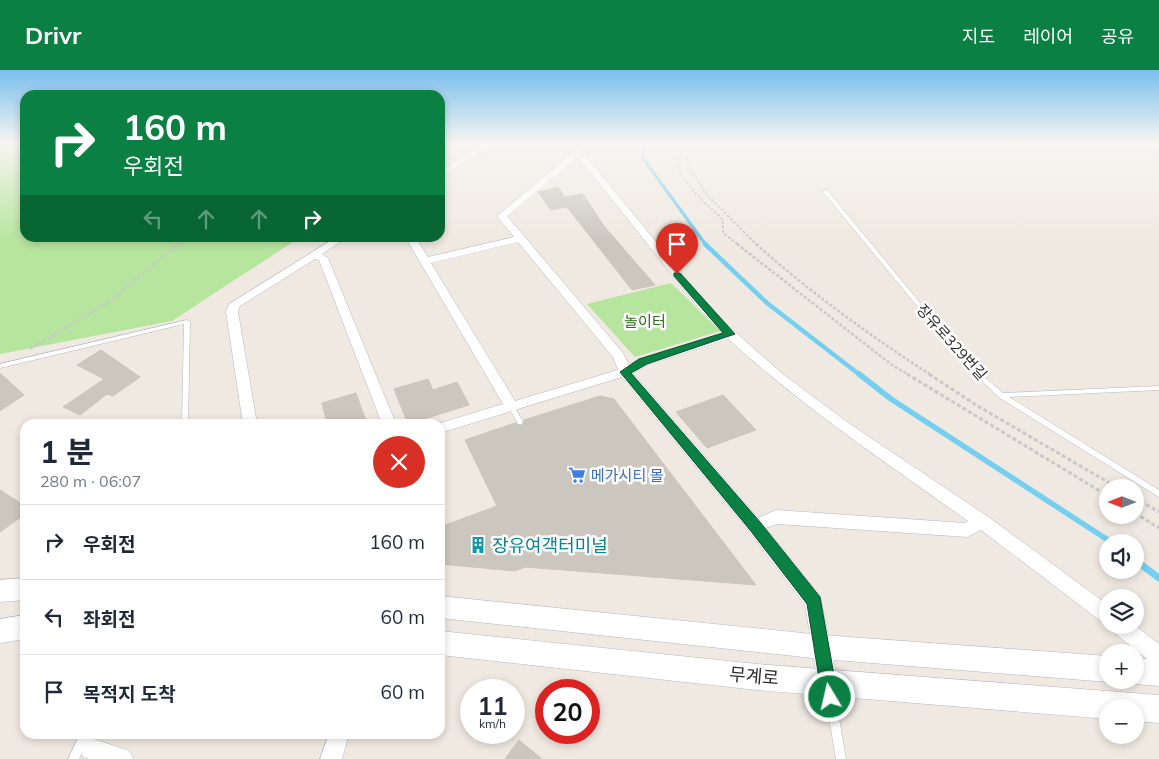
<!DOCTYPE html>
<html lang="ko">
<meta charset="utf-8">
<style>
body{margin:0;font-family:Mulish,"Noto Sans KR",sans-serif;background:#f2f2f3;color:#1f2937;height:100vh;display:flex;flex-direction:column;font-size:19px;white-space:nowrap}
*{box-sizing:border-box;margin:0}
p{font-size:16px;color:#747a83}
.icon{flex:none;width:28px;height:28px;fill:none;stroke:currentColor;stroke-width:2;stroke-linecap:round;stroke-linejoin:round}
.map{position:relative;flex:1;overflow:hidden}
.details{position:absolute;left:20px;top:349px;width:425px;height:320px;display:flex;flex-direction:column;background:#fff;border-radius:15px;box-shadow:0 2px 8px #0003}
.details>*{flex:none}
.banner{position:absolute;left:20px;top:20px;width:425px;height:152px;border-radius:15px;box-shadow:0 2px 8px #0003;background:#0b8043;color:#fff;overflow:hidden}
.needle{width:32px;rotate:270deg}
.fabs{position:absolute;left:1099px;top:409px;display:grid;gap:10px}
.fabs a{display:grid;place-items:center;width:45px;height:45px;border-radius:50%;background:#fff;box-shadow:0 2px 8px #0003;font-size:25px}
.speed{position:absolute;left:460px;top:609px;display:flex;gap:10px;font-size:25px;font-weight:700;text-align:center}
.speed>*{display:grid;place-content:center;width:65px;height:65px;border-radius:50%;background:#fff;box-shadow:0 2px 8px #0003;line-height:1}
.speed small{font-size:12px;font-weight:400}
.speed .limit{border:8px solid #d22;background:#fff;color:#111}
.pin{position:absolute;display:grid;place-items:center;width:42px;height:42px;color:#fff;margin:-51px -21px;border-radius:50% 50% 50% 0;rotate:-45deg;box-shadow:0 0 5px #0007}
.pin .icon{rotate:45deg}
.me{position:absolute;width:55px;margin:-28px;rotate:351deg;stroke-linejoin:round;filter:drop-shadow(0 0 4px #0008)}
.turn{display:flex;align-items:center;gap:18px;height:105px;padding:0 20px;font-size:22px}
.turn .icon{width:65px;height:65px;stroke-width:2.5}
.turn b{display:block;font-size:35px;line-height:42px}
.lanes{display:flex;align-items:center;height:48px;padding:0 20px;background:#0003;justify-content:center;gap:25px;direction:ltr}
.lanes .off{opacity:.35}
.round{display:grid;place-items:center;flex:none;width:52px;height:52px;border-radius:26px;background:#f2f2f3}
.head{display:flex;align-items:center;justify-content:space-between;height:85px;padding:0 20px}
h1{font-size:30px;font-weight:700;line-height:38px}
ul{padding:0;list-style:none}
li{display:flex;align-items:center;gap:15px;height:75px;padding:0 20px;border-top:1px solid #e0e1e3}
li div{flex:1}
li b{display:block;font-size:19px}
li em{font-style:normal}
header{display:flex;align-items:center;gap:30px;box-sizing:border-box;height:70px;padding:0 25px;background:#0b8043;color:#fff}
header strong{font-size:24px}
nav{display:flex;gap:28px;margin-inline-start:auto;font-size:18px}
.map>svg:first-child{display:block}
</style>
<header>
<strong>Drivr</strong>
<nav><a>지도</a><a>레이어</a><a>공유</a></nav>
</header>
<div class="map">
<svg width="1159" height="689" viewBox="0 0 1159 689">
<rect width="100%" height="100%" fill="#efe9e1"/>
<!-- green -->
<path fill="#b6e59e" d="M0,74H25V168H299L172,251L0,284Z
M671,213L720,261L635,287L587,234Z"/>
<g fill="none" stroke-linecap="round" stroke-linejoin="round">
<!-- stream-far3 -->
<path stroke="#75cff0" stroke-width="3" d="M645,74L642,87L706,175"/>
<!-- stream-far2 -->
<path stroke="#75cff0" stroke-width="4.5" d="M705,174L767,233L860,305"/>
<!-- stream-far1 -->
<path stroke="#75cff0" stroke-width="5.5" d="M859,304L891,329L1111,472"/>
<!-- stream -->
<path stroke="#75cff0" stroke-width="7" d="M1135,490L1159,508"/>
</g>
<!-- building -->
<path fill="#cbc7bf" stroke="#cbc5ba" d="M558,117L565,127L583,124L604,156L655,215L632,220L567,137L551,140L538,122Z
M101,280L140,307L113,326L107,324L80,345L63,337L104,309L77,295Z
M0,303L24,325L0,341Z
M428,309L433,320L457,312L469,335L408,354L394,319Z
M356,323L367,354H327L322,333Z
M723,325L756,360L707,378L676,342Z
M600,326L614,329L756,515L525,497L515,501L440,494V457L497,436L465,370L515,353L522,356L524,350Z
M0,420L25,436V444L0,462Z
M519,670L542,689H505Z"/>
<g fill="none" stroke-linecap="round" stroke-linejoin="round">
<!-- lane casing -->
<g stroke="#b4b7c1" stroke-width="1">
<path id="lane" d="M823,120H827L973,297L1003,323L1159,316V320L1009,327L1159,420V427L1000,328L969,299L823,122Z
M187,250L190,252L188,354H182L184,254L0,298V294Z
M509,334H513L523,352L522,354H518L508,336Z
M829,613L833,614L834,618L846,689H836L824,618L825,614Z
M80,664H91L79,689H68Z"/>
</g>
<!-- street casing -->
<g stroke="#b4b7c1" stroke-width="1">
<path id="street" d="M483,74H493L440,108V101Z
M568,74H576L705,232L734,261L784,305L847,352L987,446L1108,535V554L1102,552L981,460L967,467L777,454L766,458L820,526L838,613L835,620L828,623L821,620L818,613L805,535L749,461L622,307L440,363V354H437L503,334L406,168H416L428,187L514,167L497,146L571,84H576ZM576,88H579L697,236L722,263L639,289L629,295L623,283L507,146ZM518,172L613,287L618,300L515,331L431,193ZM728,269C803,337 886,393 968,451L965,453L776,440L758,448L633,303L647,295Z
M335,168H346L322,184L328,188L396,354H382L319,190L315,189L240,236L238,242L257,354H243L226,242L229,234Z
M1110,555H1134L1159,574V595L1152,593L1112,561Z
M329,664H349L342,689H320Z
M91,668L130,681L133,689H89L83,687L80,679L83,671Z"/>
</g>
<!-- secondary casing -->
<g stroke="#b4b7c1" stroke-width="1">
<path id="secondary" d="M25,508V530L0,532V510Z
M440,526L822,565L1108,586V610H1113L1108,612L822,589L440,548Z
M25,545V569L0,573V549Z
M440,561L757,594L1159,625V653L1135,651V638H1108V649L757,620L440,585Z
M1135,588L1159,590V616L1135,614L1126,610H1135Z"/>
</g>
<!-- path-far2 -->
<path stroke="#c9c9c9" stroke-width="2" stroke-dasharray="2.5 2" stroke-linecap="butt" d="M674,74C677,112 698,125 723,150V163L739,175
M685,74L688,96L707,125L757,175
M176,175L185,168"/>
<!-- path-far1 -->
<path stroke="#c9c9c9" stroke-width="2.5" stroke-dasharray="3 2" stroke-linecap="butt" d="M737,174L892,295L909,305
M756,174C811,223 869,265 931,305
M30,279L112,230L178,174"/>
<!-- path -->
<path stroke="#c9c9c9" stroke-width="3" stroke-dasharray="4 2.5" stroke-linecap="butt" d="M907,304L1108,426
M929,304L976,335L1118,418
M1135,428L1159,442
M1135,443L1159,458"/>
<!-- lane -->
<use href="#lane" fill="#fff" fill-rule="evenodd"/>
<!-- street -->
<use href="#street" fill="#fff" fill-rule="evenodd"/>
<!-- secondary -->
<use href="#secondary" fill="#fff" fill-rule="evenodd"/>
</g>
<!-- sky -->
<linearGradient id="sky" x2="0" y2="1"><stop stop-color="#7abfeb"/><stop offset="0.43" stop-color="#f8f5f2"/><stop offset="1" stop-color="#f8f5f2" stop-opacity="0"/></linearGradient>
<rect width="1159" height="171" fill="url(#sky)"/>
<!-- route -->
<path fill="#0b8043" stroke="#07532c" d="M674,203H680L735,264L647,294L631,303L760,452L820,527L838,627L836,633L830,635L824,633L822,627L807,534L750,460L620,302L639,289L723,263L674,206Z"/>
<!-- icons -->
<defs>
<g id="supermarket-bare" transform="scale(1.35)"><path d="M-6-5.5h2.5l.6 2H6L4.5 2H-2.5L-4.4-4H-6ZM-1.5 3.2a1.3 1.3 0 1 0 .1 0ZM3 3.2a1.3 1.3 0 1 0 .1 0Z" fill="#3f7fe0" stroke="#fff" stroke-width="2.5" paint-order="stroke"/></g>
<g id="building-bare" transform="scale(1.35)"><path d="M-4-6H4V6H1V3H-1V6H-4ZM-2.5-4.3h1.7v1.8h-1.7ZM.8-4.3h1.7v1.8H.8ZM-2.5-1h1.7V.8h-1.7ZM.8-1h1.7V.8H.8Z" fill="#0f9aa8" stroke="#fff" stroke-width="2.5" paint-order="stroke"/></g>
</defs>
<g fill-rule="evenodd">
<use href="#supermarket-bare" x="577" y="405"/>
<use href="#building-bare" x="478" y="475"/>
</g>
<g text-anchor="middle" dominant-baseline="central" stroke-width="5" stroke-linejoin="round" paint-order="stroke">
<!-- park labels -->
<g font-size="15" fill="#2c6e1b" stroke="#fff">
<text x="645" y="251">놀이터</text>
</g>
<!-- street labels -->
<g font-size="15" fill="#2e2e2e" stroke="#fff">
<text transform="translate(952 272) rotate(48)">장유로329번길</text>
</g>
<!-- shop labels -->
<g font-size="15" fill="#366cbe" stroke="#fff" text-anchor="start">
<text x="591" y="405">메가시티 몰</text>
</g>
<!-- near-culture labels -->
<g font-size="18" fill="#0d838f" stroke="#fff" text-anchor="start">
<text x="492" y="475">장유여객터미널</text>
</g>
<!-- near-street labels -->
<g font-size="18" fill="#2e2e2e" stroke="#fff">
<text transform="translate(754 606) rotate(5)">무계로</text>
</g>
</g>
</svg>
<div class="fabs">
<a><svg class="needle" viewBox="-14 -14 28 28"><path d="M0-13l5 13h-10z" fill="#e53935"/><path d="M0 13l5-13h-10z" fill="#747a83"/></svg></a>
<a><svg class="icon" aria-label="sound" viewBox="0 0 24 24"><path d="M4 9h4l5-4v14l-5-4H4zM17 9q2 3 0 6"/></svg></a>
<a><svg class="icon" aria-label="layers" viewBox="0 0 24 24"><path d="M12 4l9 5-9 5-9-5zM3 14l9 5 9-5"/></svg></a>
<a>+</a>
<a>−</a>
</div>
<div class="speed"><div>11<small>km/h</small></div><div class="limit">20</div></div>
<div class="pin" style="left:677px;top:204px;background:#d93025"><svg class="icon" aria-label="arrive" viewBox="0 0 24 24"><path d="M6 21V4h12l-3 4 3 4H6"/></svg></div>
<svg class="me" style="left:830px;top:627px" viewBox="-20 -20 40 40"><circle r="17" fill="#0b8043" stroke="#fff" stroke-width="3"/><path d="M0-11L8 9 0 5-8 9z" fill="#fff"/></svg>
<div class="banner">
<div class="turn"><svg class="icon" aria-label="right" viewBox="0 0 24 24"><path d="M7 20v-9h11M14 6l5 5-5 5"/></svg><div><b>160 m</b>우회전</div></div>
<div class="lanes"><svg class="icon off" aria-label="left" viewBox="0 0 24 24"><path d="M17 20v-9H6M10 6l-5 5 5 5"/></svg><svg class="icon off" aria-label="ahead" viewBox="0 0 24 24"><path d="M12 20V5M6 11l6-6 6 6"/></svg><svg class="icon off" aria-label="ahead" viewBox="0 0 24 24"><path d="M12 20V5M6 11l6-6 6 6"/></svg><svg class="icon" aria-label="right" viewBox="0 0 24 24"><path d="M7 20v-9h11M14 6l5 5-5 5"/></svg></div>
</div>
<section class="details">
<div class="head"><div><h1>1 분</h1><p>280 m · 06:07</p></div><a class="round" style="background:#d93025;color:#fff"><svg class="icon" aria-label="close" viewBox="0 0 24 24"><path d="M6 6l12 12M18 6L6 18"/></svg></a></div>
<ul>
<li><svg class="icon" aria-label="right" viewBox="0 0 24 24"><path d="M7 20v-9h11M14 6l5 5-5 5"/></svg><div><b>우회전</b></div><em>160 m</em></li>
<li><svg class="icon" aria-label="left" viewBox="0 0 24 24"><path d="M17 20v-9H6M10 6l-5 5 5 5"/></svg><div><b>좌회전</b></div><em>60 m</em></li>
<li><svg class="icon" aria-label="arrive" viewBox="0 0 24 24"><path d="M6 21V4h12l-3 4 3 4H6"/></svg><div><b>목적지 도착</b></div><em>60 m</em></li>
</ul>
</section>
</div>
